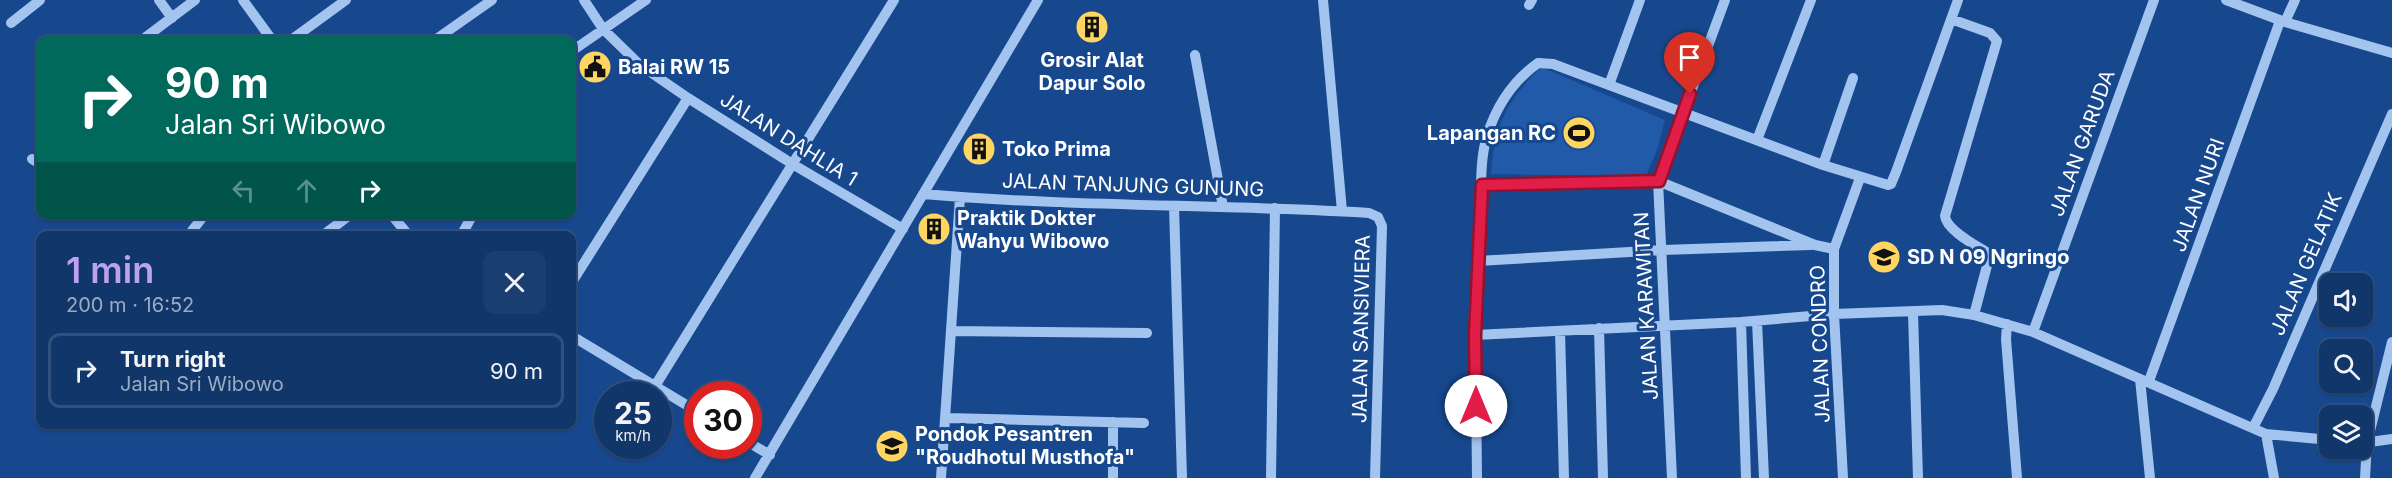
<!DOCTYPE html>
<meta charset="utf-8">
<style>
body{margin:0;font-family:Inter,sans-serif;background:#1a3e70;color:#f1f3f6;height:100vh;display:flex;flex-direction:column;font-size:22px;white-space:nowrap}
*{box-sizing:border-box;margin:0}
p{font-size:20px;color:#9cabc1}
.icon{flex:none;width:33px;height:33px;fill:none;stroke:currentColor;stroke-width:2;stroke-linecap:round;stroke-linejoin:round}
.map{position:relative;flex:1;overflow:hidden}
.side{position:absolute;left:36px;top:231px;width:540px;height:198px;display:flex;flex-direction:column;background:#11366a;border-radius:12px;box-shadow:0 2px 4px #0004,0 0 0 2px #30507e}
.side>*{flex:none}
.hud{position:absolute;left:36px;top:36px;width:540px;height:183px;border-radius:12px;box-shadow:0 2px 4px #0004,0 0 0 2px #30507e;background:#00695c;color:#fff;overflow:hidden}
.tools{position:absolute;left:2319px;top:273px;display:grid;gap:12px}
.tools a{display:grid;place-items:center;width:54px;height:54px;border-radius:12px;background:#11366a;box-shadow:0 2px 4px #0004,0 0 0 2px #30507e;font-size:30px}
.speed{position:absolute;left:594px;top:381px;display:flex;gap:12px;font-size:30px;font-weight:700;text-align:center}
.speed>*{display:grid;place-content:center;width:78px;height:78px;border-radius:50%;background:#11366a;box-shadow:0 2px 4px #0004,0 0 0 2px #30507e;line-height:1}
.speed small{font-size:15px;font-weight:400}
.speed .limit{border:9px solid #d22;background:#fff;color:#111}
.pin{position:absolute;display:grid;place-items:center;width:51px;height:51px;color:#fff;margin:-62px -26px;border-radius:50% 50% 50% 0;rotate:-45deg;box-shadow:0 0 6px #0007}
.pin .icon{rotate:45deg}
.me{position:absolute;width:66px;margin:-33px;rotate:0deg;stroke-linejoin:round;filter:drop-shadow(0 0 4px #0008)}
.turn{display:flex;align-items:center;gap:21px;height:126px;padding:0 30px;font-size:27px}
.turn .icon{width:78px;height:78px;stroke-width:2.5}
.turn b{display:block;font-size:42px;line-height:51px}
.lanes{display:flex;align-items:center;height:57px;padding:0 30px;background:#0003;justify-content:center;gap:30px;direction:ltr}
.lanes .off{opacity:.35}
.round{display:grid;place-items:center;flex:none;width:63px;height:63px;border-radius:12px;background:#1a3e70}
.overview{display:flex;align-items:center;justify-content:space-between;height:102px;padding:0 30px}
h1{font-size:36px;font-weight:600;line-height:45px;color:#bca0f2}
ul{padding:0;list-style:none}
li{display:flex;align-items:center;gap:18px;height:75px;margin:0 12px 9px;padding:0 18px;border:3px solid #30507e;border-radius:12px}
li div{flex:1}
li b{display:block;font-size:22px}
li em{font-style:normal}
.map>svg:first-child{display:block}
</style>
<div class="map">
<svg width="2392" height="478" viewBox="0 0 2392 478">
<rect width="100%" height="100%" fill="#17488e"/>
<!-- pitch -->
<path fill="#205aa8" d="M1541,67L1665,120L1657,150L1646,176L1491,174C1494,125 1507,101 1541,67Z"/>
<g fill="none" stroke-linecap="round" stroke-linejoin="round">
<!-- minor -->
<path stroke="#a3c4ef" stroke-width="10" d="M159,0L172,18
M243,0L272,40
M584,0L603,29L640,65L688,98L794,165L903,229
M1323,0L1342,211
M2226,0L2285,22L2392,53
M1529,5L1532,0
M1951,19L1990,33L1997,41L1945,216C1946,230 1977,246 1988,253L1989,258L1974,315
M2285,22L2295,0
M11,23L40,0
M142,40L195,0
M291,40L346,0
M435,40L492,0
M572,51L646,0
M1195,55L1223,207
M1609,85L1640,0
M1757,140L1811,0
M32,159L40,164
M1823,165L1853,78
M1482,185L1658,181L1815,245L1834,249
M923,194C1072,207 1221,204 1369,213L1378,217L1382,226L1375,478
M1174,206L1182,478
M391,214L409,236
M188,236L205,214
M322,236L351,214
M461,236L473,214
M1478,261L1663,250L1811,245
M572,282L688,98
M1913,313L1918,478
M1757,321L1764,478
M1741,322L1746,478
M2007,324L2006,339L2017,478
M1599,328L1603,478
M953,331L1147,333
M1560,331L1564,478
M2033,332L2154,0
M1475,335L1741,322L1834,314L1942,310L1974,315L2033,332L2266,434L2330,440
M572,336L698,412
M2140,379L2150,478
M2149,381L2280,21
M655,386L894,0
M946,418L1144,423
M1113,422V478
M2253,428L2273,389L2392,114
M2266,434L2274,478
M748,442L770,455
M2363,443L2392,439
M755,478L1038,0
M941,478L960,197
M1271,478L1275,208
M1477,478C1476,391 1475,305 1480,218C1482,191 1479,162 1487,136C1496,107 1513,81 1538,63L1553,64L1823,165L1888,185L1891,184L1896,172L1958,0
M1672,478L1658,181L1725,0
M1843,478L1834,314V249L1860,178
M2365,478L2367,443L2392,342"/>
</g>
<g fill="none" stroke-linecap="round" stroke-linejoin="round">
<!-- route casing -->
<g stroke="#92132f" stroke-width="15">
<path id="route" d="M1476,406L1475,335L1482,185L1659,181L1690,94"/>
</g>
<!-- route -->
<use href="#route" stroke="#e11d48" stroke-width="10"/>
</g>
<!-- icons -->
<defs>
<g id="building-disc" transform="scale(1.725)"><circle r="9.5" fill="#ffd561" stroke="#17488e"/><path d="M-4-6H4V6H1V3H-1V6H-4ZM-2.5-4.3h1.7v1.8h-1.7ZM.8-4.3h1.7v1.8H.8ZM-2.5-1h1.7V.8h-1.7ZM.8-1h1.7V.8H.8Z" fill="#111"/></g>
<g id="civic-disc" transform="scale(1.725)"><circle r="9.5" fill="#ffd561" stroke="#17488e"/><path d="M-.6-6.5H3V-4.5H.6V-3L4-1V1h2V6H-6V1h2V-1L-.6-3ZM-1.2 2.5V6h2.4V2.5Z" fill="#111"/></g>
<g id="stadium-disc" transform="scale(1.725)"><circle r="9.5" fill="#ffd561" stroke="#17488e"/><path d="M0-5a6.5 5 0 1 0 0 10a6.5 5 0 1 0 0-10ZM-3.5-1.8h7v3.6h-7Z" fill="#111"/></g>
<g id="school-disc" transform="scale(1.725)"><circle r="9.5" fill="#ffd561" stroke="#17488e"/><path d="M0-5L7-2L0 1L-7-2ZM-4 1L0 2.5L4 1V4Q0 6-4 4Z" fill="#111"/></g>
</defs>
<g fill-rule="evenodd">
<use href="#building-disc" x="1092" y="27"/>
<use href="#civic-disc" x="595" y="67"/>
<use href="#stadium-disc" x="1579" y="133"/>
<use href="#building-disc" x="979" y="149"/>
<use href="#building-disc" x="934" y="229"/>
<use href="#school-disc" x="1884" y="257"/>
<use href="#school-disc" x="892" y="446"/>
</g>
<g text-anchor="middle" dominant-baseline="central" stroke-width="6" stroke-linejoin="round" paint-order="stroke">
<!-- poi labels -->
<g font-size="20" font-weight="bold" fill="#fff" stroke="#17488e" text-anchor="start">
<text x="1092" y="60" text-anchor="middle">Grosir Alat<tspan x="1092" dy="23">Dapur Solo</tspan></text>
<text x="618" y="67">Balai RW 15</text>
<text x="1556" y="133" text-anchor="end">Lapangan RC</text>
<text x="1002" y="149">Toko Prima</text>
<text x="957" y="218">Praktik Dokter<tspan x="957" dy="23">Wahyu Wibowo</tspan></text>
<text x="1907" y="257">SD N 09 Ngringo</text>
<text x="915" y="434">Pondok Pesantren<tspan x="915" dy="23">"Roudhotul Musthofa"</tspan></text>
</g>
<!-- street labels -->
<g font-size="20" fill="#fff" stroke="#17488e">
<text transform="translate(789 139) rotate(32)">JALAN DAHLIA 1</text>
<text transform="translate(2082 143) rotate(-70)">JALAN GARUDA</text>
<text transform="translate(1133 185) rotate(2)">JALAN TANJUNG GUNUNG</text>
<text transform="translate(2198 195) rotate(-70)">JALAN NURI</text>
<text transform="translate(2306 264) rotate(-67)">JALAN GELATIK</text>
<text transform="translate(1646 306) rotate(-93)">JALAN KARAWITAN</text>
<text transform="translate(1361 329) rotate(-89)">JALAN SANSIVIERA</text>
<text transform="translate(1820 344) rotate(-92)">JALAN CONDRO</text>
</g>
</g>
</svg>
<div class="tools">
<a><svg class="icon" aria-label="sound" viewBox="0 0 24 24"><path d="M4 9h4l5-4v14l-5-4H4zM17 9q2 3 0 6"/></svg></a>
<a><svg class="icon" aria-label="search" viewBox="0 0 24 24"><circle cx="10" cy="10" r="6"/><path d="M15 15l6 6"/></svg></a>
<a><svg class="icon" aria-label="layers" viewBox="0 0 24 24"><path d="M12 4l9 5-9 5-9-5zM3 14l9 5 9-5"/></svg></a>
</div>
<div class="speed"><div>25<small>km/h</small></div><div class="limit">30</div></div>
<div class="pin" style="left:1690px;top:94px;background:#d93025"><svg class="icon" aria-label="arrive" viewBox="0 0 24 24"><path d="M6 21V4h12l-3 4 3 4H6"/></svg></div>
<svg class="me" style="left:1476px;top:406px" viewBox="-20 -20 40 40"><circle r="19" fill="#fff"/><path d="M0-13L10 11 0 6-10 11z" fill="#e11d48"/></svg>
<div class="hud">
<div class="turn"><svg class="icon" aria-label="right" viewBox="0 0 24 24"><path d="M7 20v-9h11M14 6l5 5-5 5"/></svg><div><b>90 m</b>Jalan Sri Wibowo</div></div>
<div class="lanes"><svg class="icon off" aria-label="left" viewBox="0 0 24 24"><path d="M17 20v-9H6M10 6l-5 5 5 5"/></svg><svg class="icon off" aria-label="ahead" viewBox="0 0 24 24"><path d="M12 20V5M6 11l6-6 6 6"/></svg><svg class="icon" aria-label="right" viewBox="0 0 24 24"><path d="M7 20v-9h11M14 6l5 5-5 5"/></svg></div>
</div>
<section class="side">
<div class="overview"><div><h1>1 min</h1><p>200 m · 16:52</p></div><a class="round"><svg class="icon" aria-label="close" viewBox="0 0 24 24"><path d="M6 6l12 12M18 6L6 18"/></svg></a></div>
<ul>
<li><svg class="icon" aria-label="right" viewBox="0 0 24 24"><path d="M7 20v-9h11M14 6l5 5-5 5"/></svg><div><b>Turn right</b><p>Jalan Sri Wibowo</p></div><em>90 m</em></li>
</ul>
</section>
</div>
